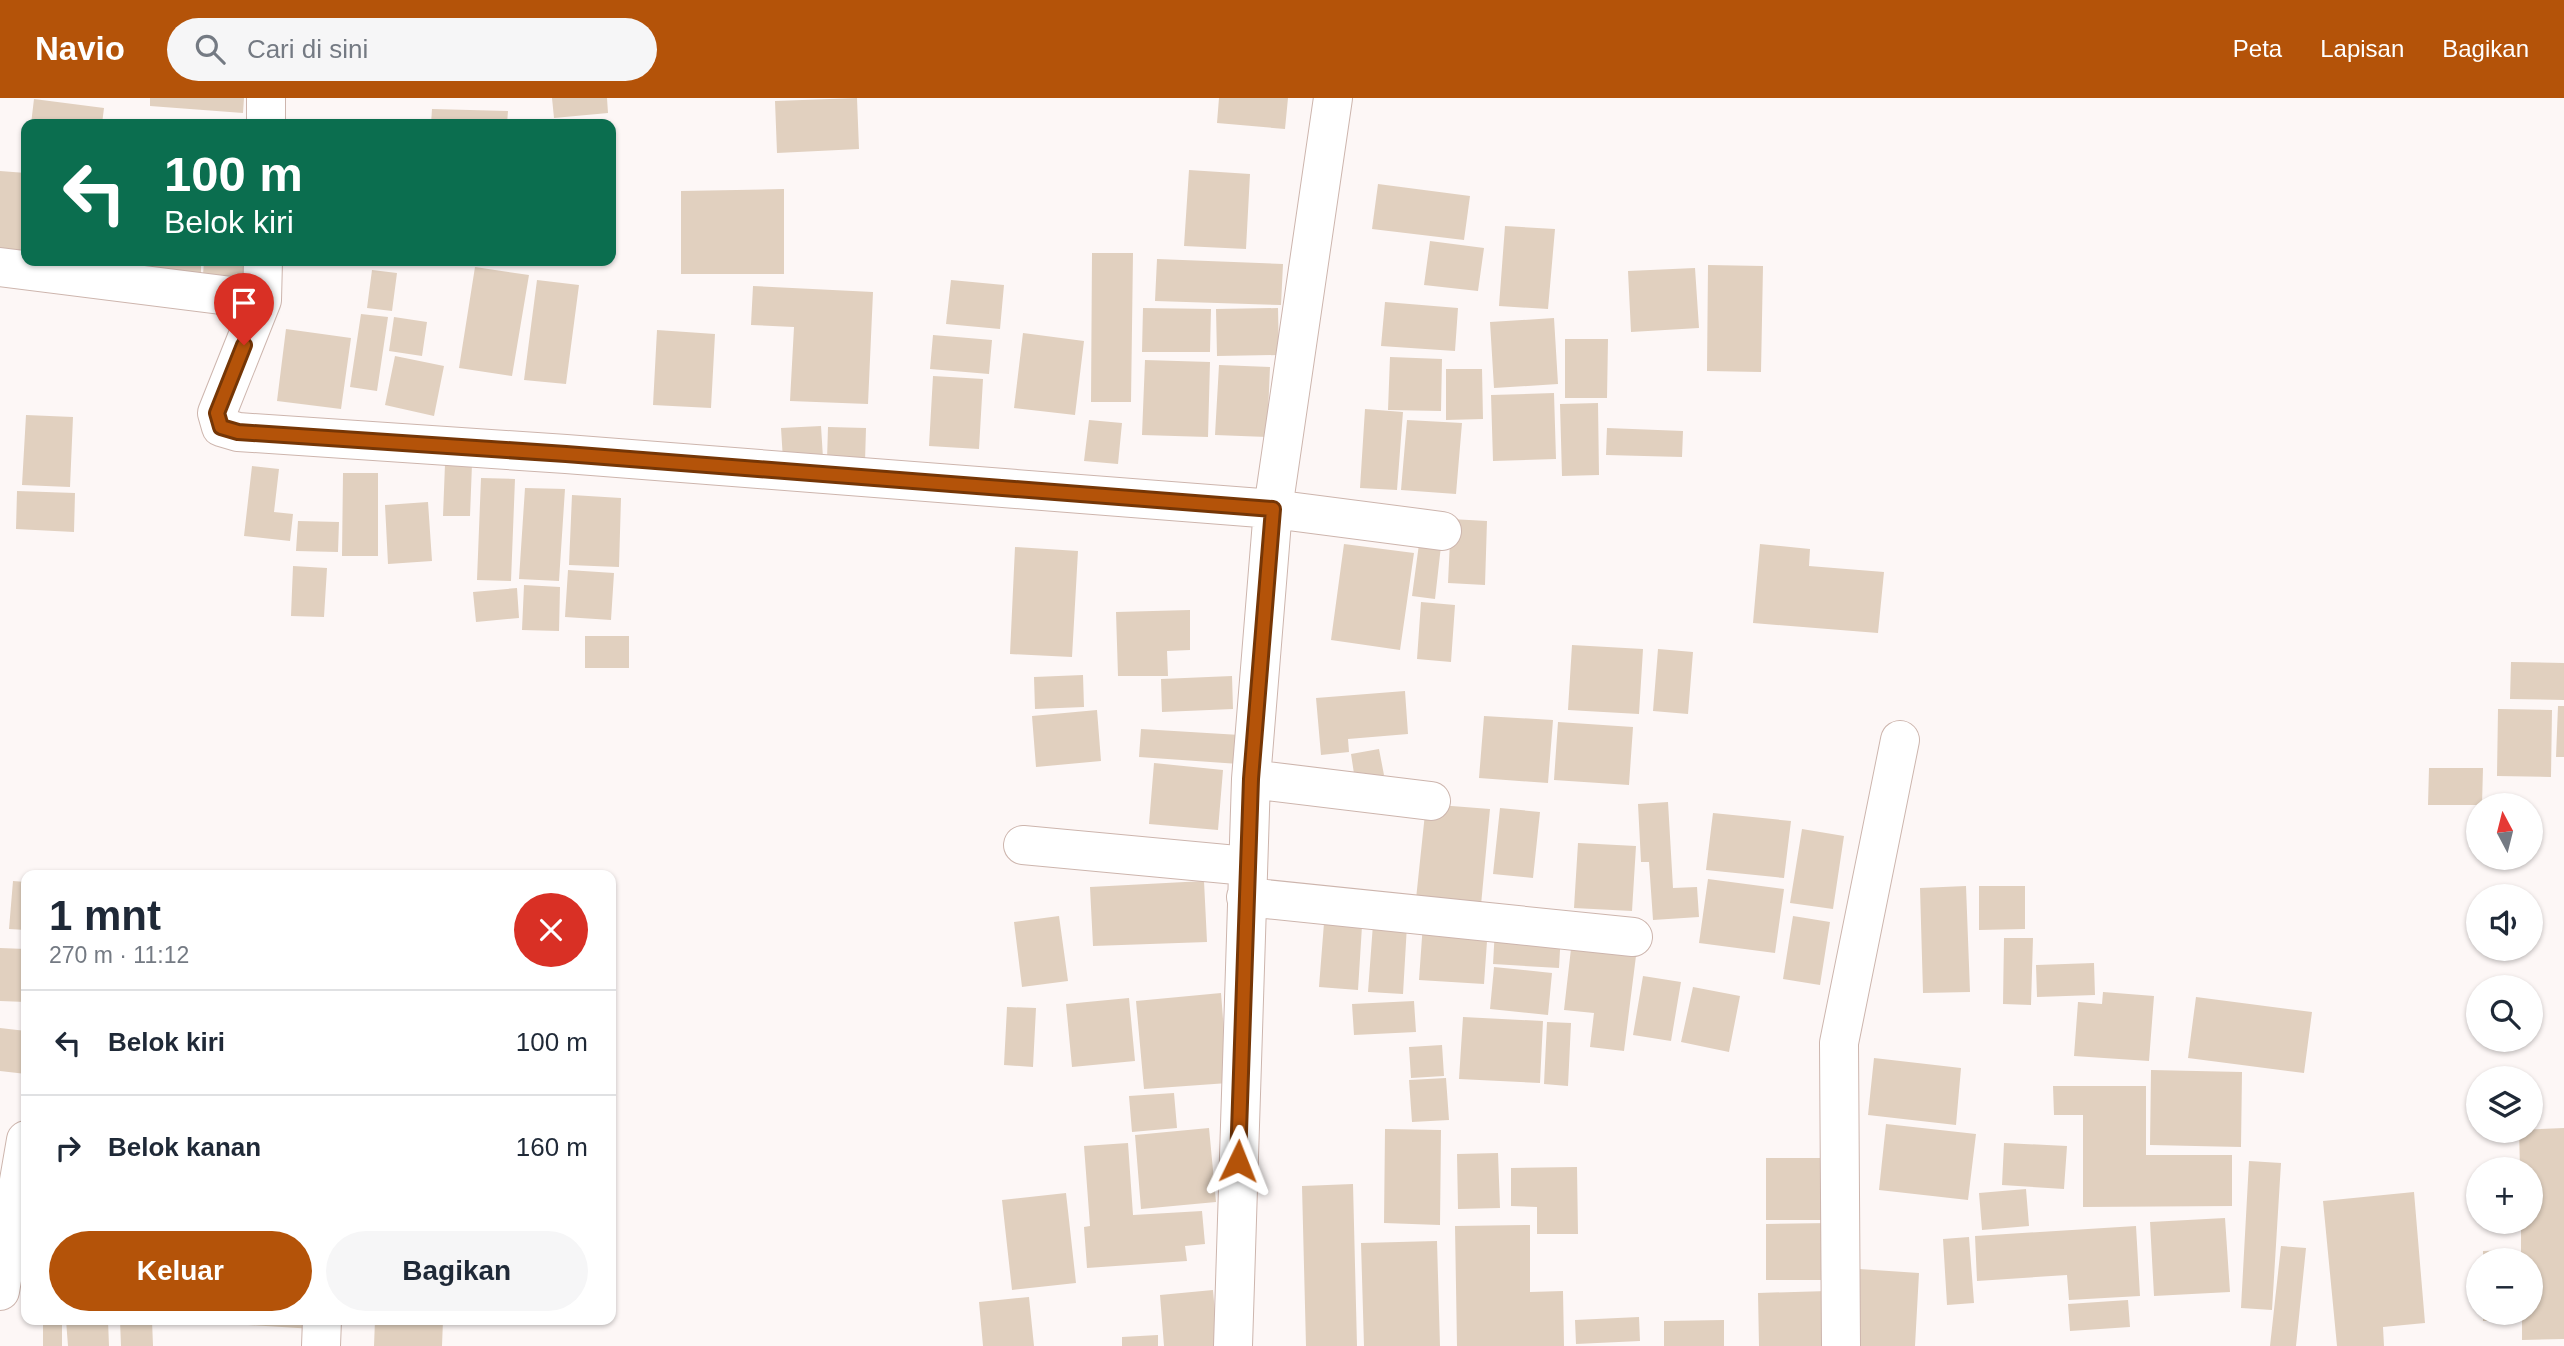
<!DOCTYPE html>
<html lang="id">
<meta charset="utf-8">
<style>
body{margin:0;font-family:Helvetica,sans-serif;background:#f6f6f7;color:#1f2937;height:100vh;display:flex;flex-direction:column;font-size:26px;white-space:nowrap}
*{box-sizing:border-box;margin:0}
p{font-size:23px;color:#747a83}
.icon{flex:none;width:38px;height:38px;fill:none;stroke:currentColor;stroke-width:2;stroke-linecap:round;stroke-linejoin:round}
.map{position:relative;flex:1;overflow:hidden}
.drawer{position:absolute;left:21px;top:772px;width:595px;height:455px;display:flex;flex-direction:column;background:#fff;border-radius:14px;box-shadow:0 2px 5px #0004}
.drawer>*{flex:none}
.guide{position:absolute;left:21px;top:21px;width:595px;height:147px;border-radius:14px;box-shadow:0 2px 5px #0004;background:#0b6e4f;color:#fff;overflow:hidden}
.needle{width:46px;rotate:353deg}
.fabs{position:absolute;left:2466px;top:695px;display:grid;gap:14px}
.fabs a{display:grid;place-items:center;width:77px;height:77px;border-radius:50%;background:#fff;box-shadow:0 2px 5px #0004;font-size:35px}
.pin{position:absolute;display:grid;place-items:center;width:60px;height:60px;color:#fff;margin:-72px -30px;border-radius:50% 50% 50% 0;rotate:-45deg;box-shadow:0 0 7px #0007}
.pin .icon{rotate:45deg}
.me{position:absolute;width:77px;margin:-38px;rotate:2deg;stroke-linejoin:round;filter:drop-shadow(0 0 5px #0008)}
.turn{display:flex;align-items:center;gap:24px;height:147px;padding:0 28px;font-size:32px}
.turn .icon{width:91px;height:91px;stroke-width:2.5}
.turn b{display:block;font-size:49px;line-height:60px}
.round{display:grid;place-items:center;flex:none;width:74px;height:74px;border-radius:37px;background:#f6f6f7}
.head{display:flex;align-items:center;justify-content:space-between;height:119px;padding:0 28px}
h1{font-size:42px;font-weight:600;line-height:52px}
.cta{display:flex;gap:14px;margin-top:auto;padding:14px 28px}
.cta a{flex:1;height:80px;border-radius:42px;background:#b45309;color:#fff;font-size:28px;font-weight:600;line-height:80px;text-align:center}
.cta a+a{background:#f6f6f7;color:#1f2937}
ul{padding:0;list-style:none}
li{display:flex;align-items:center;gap:21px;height:105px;padding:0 28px;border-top:2px solid #e0e1e3}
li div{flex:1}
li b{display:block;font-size:26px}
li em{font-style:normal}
header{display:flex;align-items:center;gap:42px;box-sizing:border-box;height:98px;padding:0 35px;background:#b45309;color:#fff}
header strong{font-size:33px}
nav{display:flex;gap:38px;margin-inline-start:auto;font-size:24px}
.search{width:490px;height:63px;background:#f6f6f7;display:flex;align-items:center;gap:18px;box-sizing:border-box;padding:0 24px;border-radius:38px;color:#747a83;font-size:26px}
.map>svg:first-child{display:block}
</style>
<header>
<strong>Navio</strong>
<div class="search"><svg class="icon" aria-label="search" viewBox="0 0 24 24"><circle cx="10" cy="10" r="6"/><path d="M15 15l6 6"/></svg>Cari di sini</div>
<nav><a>Peta</a><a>Lapisan</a><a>Bagikan</a></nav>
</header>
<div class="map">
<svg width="2564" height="1248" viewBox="0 0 2564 1248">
<rect width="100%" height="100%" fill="#fdf7f6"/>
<!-- building -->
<path fill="#e1d0bf" d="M150,0H244L243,15L150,8Z
M552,0H607L608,15L554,20Z
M857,0L859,51L777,55L775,3Z
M1219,0H1288L1285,31L1217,25Z
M34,1L104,10L102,26H31Z
M432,11L508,13L507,26H431Z
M1189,72L1250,76L1246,151L1184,148Z
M0,73L26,75V157L0,155Z
M1378,86L1470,98L1464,142L1372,131Z
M784,91V176H681V93Z
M1505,128L1555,131L1548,211L1499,208Z
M1430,143L1484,150L1478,193L1424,187Z
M1092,155H1133L1131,304H1091Z
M1157,161L1283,166L1281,207L1155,203Z
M142,163H201V175L141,173Z
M204,163H250L248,181L203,177Z
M1708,167L1763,168L1761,274L1707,273Z
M475,169L529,177L512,278L459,270Z
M1695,170L1699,230L1631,234L1628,173Z
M372,172L397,175L392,213L367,210Z
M537,182L579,187L566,286L524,282Z
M951,182L1004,187L1000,231L946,226Z
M753,188L873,194L868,306L790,303L794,229L751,227Z
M1385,204L1458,210L1455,253L1381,248Z
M1143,210L1211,211L1210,254H1142Z
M1278,210L1279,257L1217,258L1216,211Z
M361,216L388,219L377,293L350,289Z
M394,219L427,224L422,258L389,253Z
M1554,220L1558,286L1494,290L1490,224Z
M286,231L351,240L341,311L277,303Z
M657,232L715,236L711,310L653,307Z
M1023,235L1084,243L1075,317L1014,310Z
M933,237L992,242L989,276L930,271Z
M1565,241H1608L1607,300H1565Z
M395,258L444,268L434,318L385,307Z
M1390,259L1442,261L1441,313L1388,312Z
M1145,262L1210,264L1208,339L1142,337Z
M1219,267L1270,269L1267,339L1215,337Z
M1446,271H1482L1483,321L1446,322Z
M933,278L983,281L979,351L929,348Z
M1554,295L1556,361L1493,363L1491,297Z
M1598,305L1599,377L1562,378L1560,306Z
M1365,311L1403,314L1397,392L1360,390Z
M26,317L73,319L70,389L22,387Z
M1089,322L1122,325L1118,366L1084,363Z
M1407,322L1462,325L1456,396L1401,392Z
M821,328L823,360L783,362L781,330Z
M828,329L866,330L865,364L827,362Z
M1607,330L1683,333L1682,359L1606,357Z
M445,366H472L470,418H443Z
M252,368L279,371L274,414L293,416L290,443L244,438Z
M343,375H378V458H342Z
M481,380L515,381L511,483L477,482Z
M525,390L565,391L559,483L519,481Z
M17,393L75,395L74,434L16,431Z
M572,397L621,400L619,469L569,467Z
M428,404L432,463L388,466L385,407Z
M1451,421L1487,423L1485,487L1448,485Z
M298,423L339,424L338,454L296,453Z
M1344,446L1414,455L1400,552L1331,542Z
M1419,446L1441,448L1435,501L1412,498Z
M1760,446L1810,451L1809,468L1884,474L1878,535L1753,525Z
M1015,449L1078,453L1072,559L1010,556Z
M293,468L327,470L324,519L291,518Z
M568,472L614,475L611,522L565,519Z
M524,487L560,489L559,533L522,532Z
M517,490L519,520L476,524L473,494Z
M1421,504L1455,507L1451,564L1417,561Z
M1190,512V552L1167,553L1168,578H1118L1116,514Z
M585,538H629V570H585Z
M1572,547L1643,551L1639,616L1568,612Z
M1658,551L1693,554L1688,616L1653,613Z
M2511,564L2564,565V602L2510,601Z
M1083,577L1084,609L1035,611L1034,579Z
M1232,578L1233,611L1162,614L1161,581Z
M1405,593L1408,636L1348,641L1349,654L1321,657L1316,600Z
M2558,608H2564V659H2556Z
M2498,611L2552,612L2551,679L2497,678Z
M1097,612L1101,663L1036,669L1032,618Z
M1484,618L1553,622L1548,685L1479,680Z
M1558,624L1633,629L1629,687L1554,682Z
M1141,631L1240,637L1239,666L1139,659Z
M1379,651L1384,677L1355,682L1351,656Z
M1154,665L1223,672L1218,732L1149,726Z
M2429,670H2483L2482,707H2428Z
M1668,704L1673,790L1697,789L1699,819L1653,822L1649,764H1641L1638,706Z
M1426,706L1490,711L1481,807L1416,801Z
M1500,710L1540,714L1533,780L1493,776Z
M1713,715L1791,723L1784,780L1706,772Z
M1802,731L1844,738L1833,811L1790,805Z
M1578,745L1636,748L1632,813L1574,810Z
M1708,781L1784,791L1775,855L1699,845Z
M13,783L26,784V832L9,831Z
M1204,783L1207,844L1093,848L1090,789Z
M1966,788L1970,894L1923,895L1920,790Z
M1979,788H2025V831L1979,832Z
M1059,818L1068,883L1022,889L1014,824Z
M1793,818L1830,824L1820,887L1783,881Z
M1324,825L1362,828L1358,892L1319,889Z
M1423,825L1488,829L1484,886L1419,882Z
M1373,826L1407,827L1403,896L1368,894Z
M1495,831L1561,834L1559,870L1493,866Z
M2004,840H2033L2031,907L2003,906Z
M1572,842L1637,850L1624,953L1590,949L1594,915L1564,912Z
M0,850L26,851V904L0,903Z
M2094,865L2095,897L2037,899L2036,867Z
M1494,869L1552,875L1548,917L1490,911Z
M1643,878L1681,884L1671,943L1633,937Z
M1693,889L1740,898L1729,954L1681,944Z
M2103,894L2154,898L2149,963L2074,958L2078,904L2102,906Z
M1221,895L1228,985L1144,991L1136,903Z
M2196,899L2312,914L2304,975L2188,960Z
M1129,900L1135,963L1072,969L1066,906Z
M1414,903L1416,934L1354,937L1352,906Z
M1007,909L1036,910L1033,969L1004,967Z
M1463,919L1543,923L1540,985L1459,981Z
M1547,924L1571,925L1568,988L1544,986Z
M0,930L26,933V976L0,973Z
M1442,947L1444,978L1411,980L1409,949Z
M1874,960L1961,970L1956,1027L1868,1017Z
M2151,972L2242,974L2241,1049L2150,1047Z
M1446,980L1449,1022L1412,1024L1409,982Z
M2053,988H2146V1057H2232V1108L2083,1109V1017H2054Z
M1174,995L1177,1030L1132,1034L1129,998Z
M1886,1026L1976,1036L1968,1102L1879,1092Z
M1209,1030L1216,1104L1141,1111L1135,1037Z
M2564,1030V1241L2522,1242V1214H2530V1162H2521V1124H2530V1071H2520L2519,1032Z
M1385,1031L1441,1032L1440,1127L1384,1125Z
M1128,1045L1133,1117L1202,1113L1205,1146L1185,1148L1187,1163L1087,1170L1084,1129L1090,1128L1084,1048Z
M2004,1045L2067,1048L2064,1091L2002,1087Z
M1498,1055L1500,1110L1458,1111L1457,1056Z
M1766,1060H1832V1122H1766Z
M2249,1063L2281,1065L2272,1212L2241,1210Z
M1577,1069L1578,1136H1537V1109L1511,1108V1070Z
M1353,1086L1357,1248H1306L1302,1088Z
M2026,1091L2029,1128L1982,1132L1979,1095Z
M2414,1094L2425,1225L2383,1229L2384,1248H2337L2323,1103Z
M1066,1095L1076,1185L1012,1192L1002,1102Z
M2225,1120L2230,1194L2154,1198L2150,1124Z
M1831,1125V1182H1766V1126Z
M1530,1127V1194L1563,1193L1564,1248H1457L1455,1128Z
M2136,1128L2140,1198L2069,1202L2067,1177L1977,1183L1975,1138Z
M1969,1139L1974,1205L1947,1207L1943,1141Z
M1437,1143L1440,1248H1364L1361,1145Z
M2281,1148L2306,1150L2296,1248H2270Z
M2511,1152V1162H2483V1153Z
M1859,1171L1919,1175L1915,1248H1854Z
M1213,1192L1218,1248H1164L1160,1197Z
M1828,1193L1829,1248H1759L1758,1195Z
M1029,1199L1034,1248H983L979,1204Z
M2128,1202L2130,1229L2070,1233L2068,1206Z
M2483,1214H2511V1222L2483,1223Z
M1639,1219L1640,1243L1576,1246L1575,1222Z
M43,1222H62V1248H43Z
M66,1222H108L109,1248H68Z
M120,1222H152L153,1248H121Z
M217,1222H314V1231L216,1225Z
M375,1222H443L442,1248H374Z
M1724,1222V1248H1664V1223Z
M1158,1237V1248H1122V1239Z"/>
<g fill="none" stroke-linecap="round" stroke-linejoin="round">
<!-- street casing -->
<g stroke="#cdb5ad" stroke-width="40">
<path id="street" d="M266,26V0
M263,163L262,202L217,315L221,329L238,334L566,356L1273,411L1442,433
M0,169L262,202
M1251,681L1431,703
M1023,747L1247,768
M1246,799L1633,839
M0,1193L26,1042
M321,1248L322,1222
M1233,1248L1251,681L1273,411L1333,0
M1841,1248L1839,945L1900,642"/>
</g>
<!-- street -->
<use href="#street" stroke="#fff" stroke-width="38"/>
</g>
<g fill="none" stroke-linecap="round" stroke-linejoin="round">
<!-- route casing -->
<g stroke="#753606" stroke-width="18">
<path id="route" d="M244,247L217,315L221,329L238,334L566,356L1273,411L1251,681L1238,1063"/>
</g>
<!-- route -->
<use href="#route" stroke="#b45309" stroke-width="12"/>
</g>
</svg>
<div class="fabs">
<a><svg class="needle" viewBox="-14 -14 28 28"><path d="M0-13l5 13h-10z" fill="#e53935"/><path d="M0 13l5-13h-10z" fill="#747a83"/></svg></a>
<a><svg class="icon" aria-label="sound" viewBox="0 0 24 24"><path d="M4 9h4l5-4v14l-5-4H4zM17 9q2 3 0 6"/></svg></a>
<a><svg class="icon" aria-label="search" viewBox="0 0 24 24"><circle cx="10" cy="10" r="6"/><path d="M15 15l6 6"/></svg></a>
<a><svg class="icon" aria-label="layers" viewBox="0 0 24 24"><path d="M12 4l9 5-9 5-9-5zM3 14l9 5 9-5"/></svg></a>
<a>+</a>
<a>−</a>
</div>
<div class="pin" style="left:244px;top:247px;background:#d93025"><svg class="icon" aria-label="arrive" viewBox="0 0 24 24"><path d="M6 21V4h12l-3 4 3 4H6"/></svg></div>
<svg class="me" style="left:1238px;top:1063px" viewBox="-20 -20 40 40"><path d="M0-17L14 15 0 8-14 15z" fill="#b45309" stroke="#fff" stroke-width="4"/></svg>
<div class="guide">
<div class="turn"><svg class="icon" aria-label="left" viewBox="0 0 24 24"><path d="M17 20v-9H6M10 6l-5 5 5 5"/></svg><div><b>100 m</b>Belok kiri</div></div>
</div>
<section class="drawer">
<div class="head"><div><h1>1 mnt</h1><p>270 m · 11:12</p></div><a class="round" style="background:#d93025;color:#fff"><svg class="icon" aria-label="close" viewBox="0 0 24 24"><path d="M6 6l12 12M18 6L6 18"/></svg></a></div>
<ul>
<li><svg class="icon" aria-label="left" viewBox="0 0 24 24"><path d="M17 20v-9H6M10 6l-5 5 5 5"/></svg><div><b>Belok kiri</b></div><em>100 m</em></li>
<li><svg class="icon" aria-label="right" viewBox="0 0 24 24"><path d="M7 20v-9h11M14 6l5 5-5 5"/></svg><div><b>Belok kanan</b></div><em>160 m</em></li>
</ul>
<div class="cta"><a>Keluar</a><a>Bagikan</a></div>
</section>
</div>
